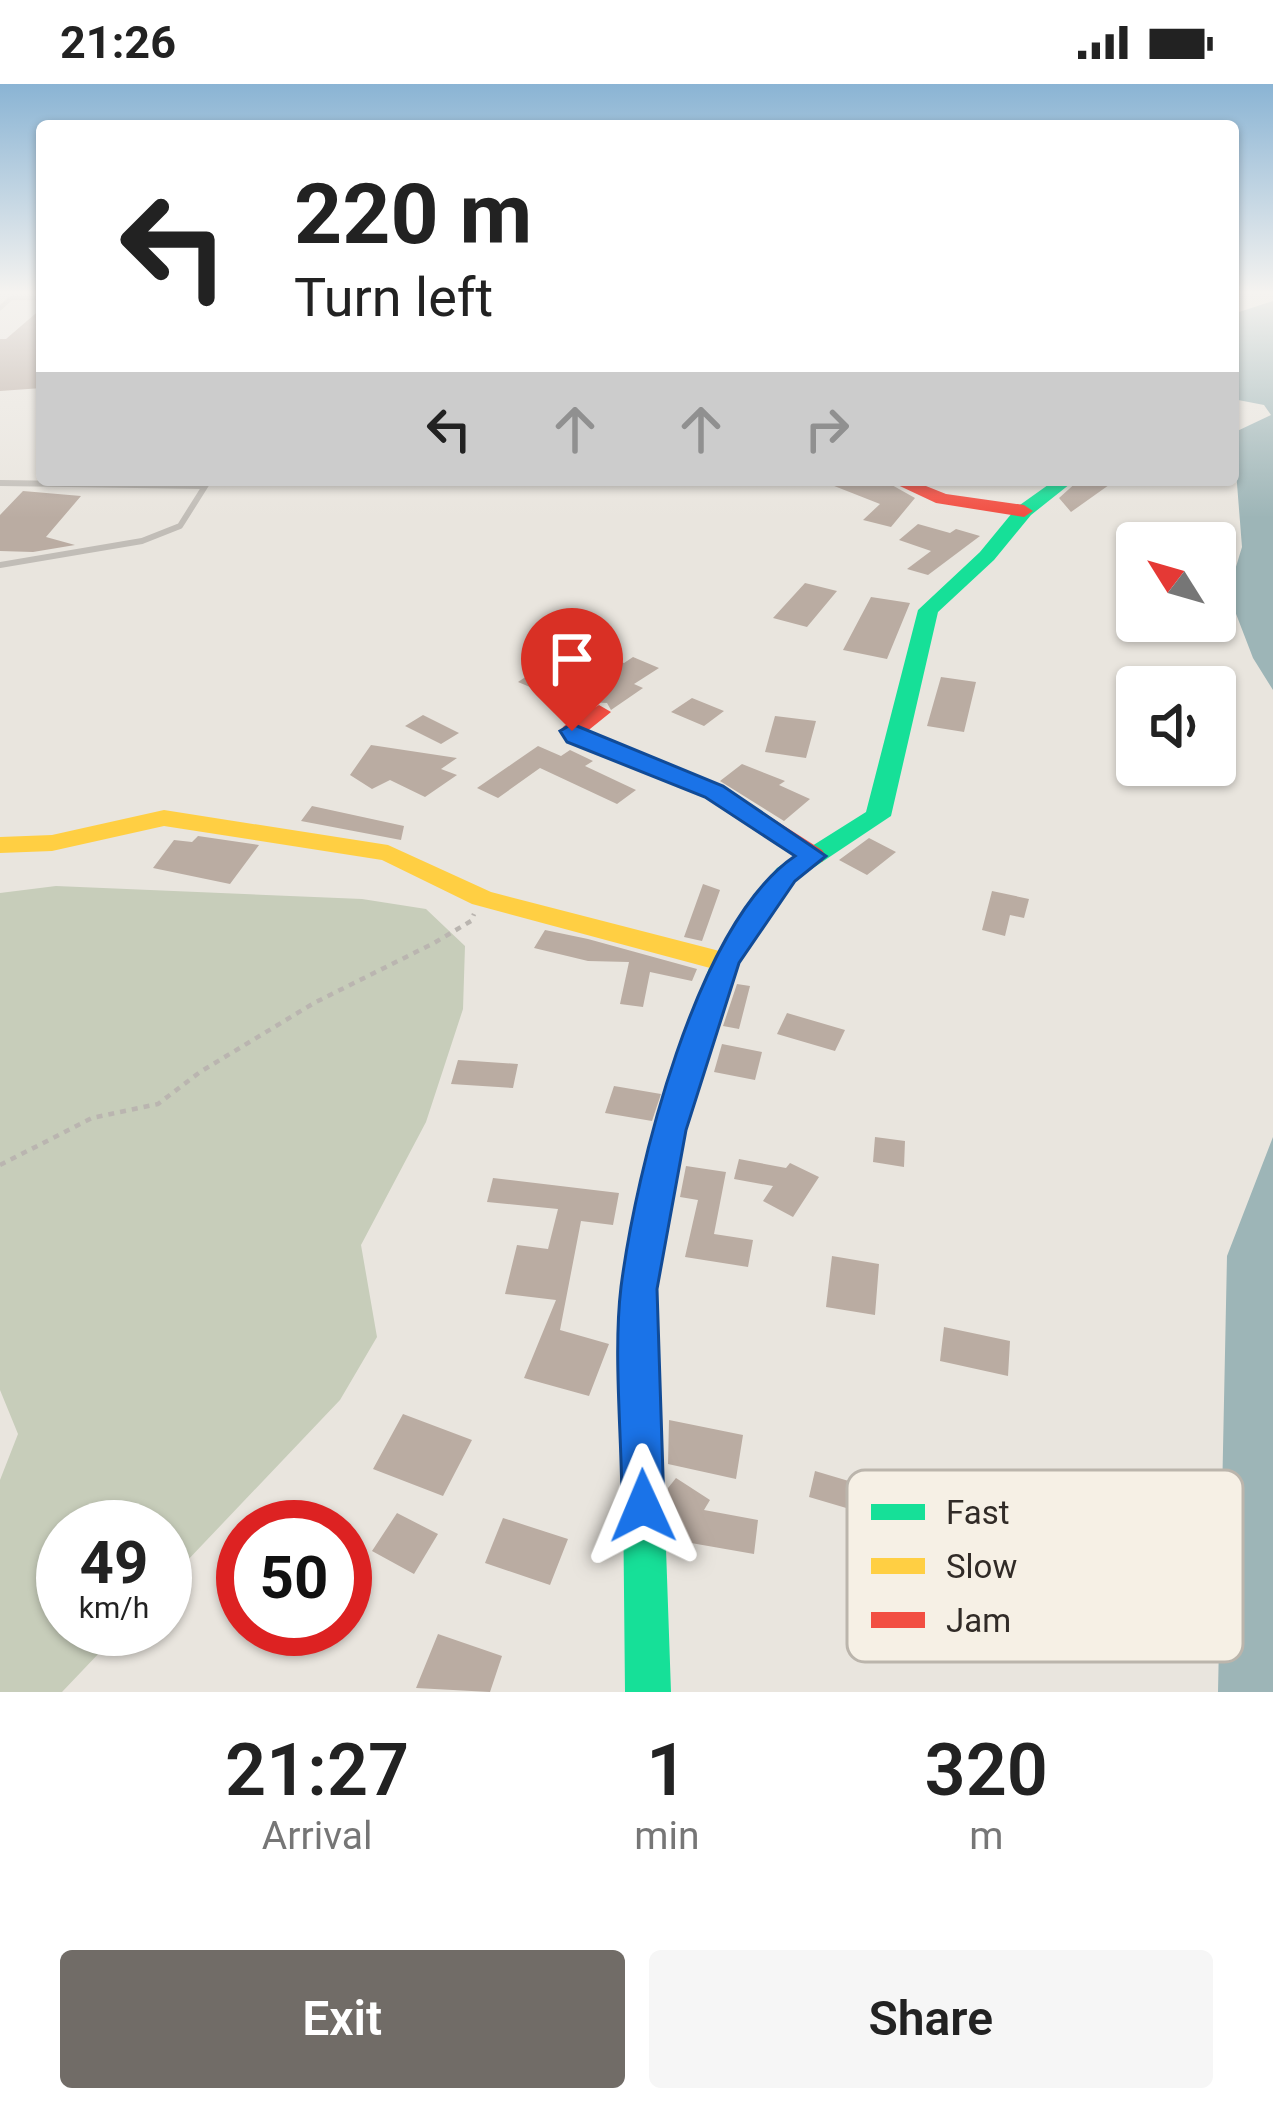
<!DOCTYPE html>
<style>
body{margin:0;font-family:Roboto,sans-serif;background:#f6f6f6;color:#222;height:100vh;display:flex;flex-direction:column;font-size:45px;white-space:nowrap}
*{box-sizing:border-box;margin:0}
p{font-size:39px;color:#767676}
.icon{flex:none;width:66px;height:66px;fill:none;stroke:currentColor;stroke-width:2;stroke-linecap:round;stroke-linejoin:round}
.map{position:relative;height:1608px;overflow:hidden}
.panel{display:flex;flex-direction:column;background:#fff;flex:1}
.panel>*{flex:none}
.guide{position:absolute;left:36px;top:36px;width:1203px;height:366px;border-radius:12px;box-shadow:0 3px 9px #0004;background:#fff;color:#222;overflow:hidden}
.needle{width:78px;rotate:307deg}
.fabs{position:absolute;left:1116px;top:438px;display:grid;gap:24px}
.fabs a{display:grid;place-items:center;width:120px;height:120px;border-radius:12px;background:#fff;box-shadow:0 3px 9px #0004;font-size:60px}
.speed{position:absolute;left:36px;top:1416px;display:flex;gap:24px;font-size:60px;font-weight:700;text-align:center}
.speed>*{display:grid;place-content:center;width:156px;height:156px;border-radius:50%;background:#fff;box-shadow:0 3px 9px #0004;line-height:1}
.speed small{font-size:30px;font-weight:400}
.speed .limit{border:18px solid #d22;background:#fff;color:#111}
.pin{position:absolute;display:grid;place-items:center;width:102px;height:102px;color:#fff;margin:-123px -51px;border-radius:50% 50% 50% 0;rotate:-45deg;box-shadow:0 0 12px #0007}
.pin .icon{rotate:45deg}
.me{position:absolute;width:132px;margin:-66px;rotate:359deg;stroke-linejoin:round;filter:drop-shadow(0 0 9px #0008)}
.turn{display:flex;align-items:center;gap:42px;height:252px;padding:0 60px;font-size:54px}
.turn .icon{width:156px;height:156px;stroke-width:2.5}
.turn b{display:block;font-size:84px;line-height:102px}
.lanes{display:flex;align-items:center;height:114px;padding:0 60px;background:#0003;justify-content:center;gap:60px;direction:ltr}
.lanes .off{opacity:.35}
.eta{display:flex;justify-content:space-evenly;align-items:center;height:204px;text-align:center}
.eta b{font-size:72px;font-weight:600;line-height:84px}
.action{display:flex;gap:24px;margin-top:auto;padding:24px 60px}
.action a{flex:1;height:138px;border-radius:12px;background:#716c67;color:#fff;font-size:48px;font-weight:600;line-height:138px;text-align:center}
.action a+a{background:#f6f6f6;color:#222}
.status{display:flex;justify-content:space-between;align-items:center;height:84px;padding:0 60px;background:#fff;direction:ltr}
.status svg{height:33px;fill:currentColor}
.map>svg:first-child{display:block}
</style>
<div class="status"><b>21:26</b><svg viewBox="0 0 49 12"><path d="M0 12V9h3v3zM5 12V6h3v6zM10 12V3h3v9zM15 12V0h3v12zM26 1h20v11H26zM47 4h2v5h-2z"/></svg></div>
<div class="map">
<svg width="1273" height="1608" viewBox="0 0 1273 1608">
<rect width="100%" height="100%" fill="#e9e5de"/>
<!-- green -->
<path fill="#c7cdba" d="M56,802L362,815L426,825L465,862L463,925L426,1038L361,1161L377,1253L340,1316L165,1500V1443H63V1545H122L62,1608H0V1396L18,1350L0,1306V809Z"/>
<!-- water -->
<path fill="#9db5b7" d="M1273,217V606L1253,574L1228,509L1242,463L1233,349L1271,331L1264,321L1233,315V230Z
M1273,1053V1608H1218L1227,1172Z"/>
<!-- building -->
<path fill="#baaca2" d="M42,224V304L0,307V255H6Z
M819,396H883L915,414L891,443L863,436L880,420Z
M1079,396H1116L1071,428L1059,414Z
M23,407L81,412L46,453L75,461L33,468L0,467V431Z
M918,440L950,449L956,445L980,452L928,491L907,485L931,467L899,456Z
M805,499L837,507L807,543L773,534Z
M871,513L910,519L887,575L843,566Z
M565,556L624,579L633,573L659,584L634,600L643,604L611,626L607,619L587,618L547,600L537,606L518,598L530,590L524,588L549,573L542,570Z
M941,593L976,598L964,648L927,642Z
M692,614L724,627L704,642L671,628Z
M423,631L459,649L441,660L405,642Z
M775,632L816,637L806,674L765,668Z
M371,661L457,674L441,685L457,691L425,713L390,696L372,705L350,691Z
M538,662L561,672L570,666L593,677L585,682L636,706L617,720L540,684L498,714L477,704Z
M742,680L785,697L779,701L810,715L784,737L720,697Z
M312,722L404,742L401,756L301,737Z
M198,752L259,761L230,800L153,784L174,756L192,758Z
M869,754L896,768L867,791L839,776Z
M703,800L720,806L702,857L684,853Z
M992,807L1029,815L1024,834L1010,831L1005,852L982,846Z
M545,846L588,855L697,885L692,897L650,888L643,923L620,920L629,878L588,877L534,864Z
M737,900L750,902L739,945L723,942Z
M787,929L845,946L835,967L777,950Z
M722,960L762,968L755,996L714,988Z
M458,976L518,980L513,1004L451,1000Z
M614,1002L661,1010L652,1037L605,1029Z
M875,1053L905,1057L904,1083L873,1078Z
M739,1075L786,1084L790,1079L819,1093L793,1133L763,1117L773,1102L734,1095Z
M686,1082L726,1088L714,1150L753,1156L748,1183L685,1173L698,1116L680,1113Z
M493,1094L619,1109L613,1141L581,1137L560,1246L609,1260L589,1312L524,1294L556,1216L505,1210L517,1161L548,1165L558,1125L487,1118Z
M832,1172L879,1180L875,1231L826,1223Z
M944,1243L1010,1257L1008,1292L940,1277Z
M403,1330L472,1356L443,1412L373,1385Z
M669,1336L743,1351L736,1395L668,1380Z
M815,1387L906,1414L899,1463L866,1454L870,1431L809,1413Z
M676,1394L710,1416L704,1426L758,1436L754,1470L691,1459L670,1444L668,1404Z
M397,1429L438,1450L414,1490L372,1467Z
M503,1434L568,1455L550,1501L485,1479Z
M438,1550L502,1572L490,1608L416,1604Z"/>
<g fill="none" stroke-linecap="round" stroke-linejoin="round">
<!-- path -->
<path stroke="#bab5b0" stroke-width="4.5" stroke-dasharray="6 6" stroke-linecap="butt" d="M0,1081L92,1034L158,1020L200,988L314,919L434,859L471,837L474,830"/>
<!-- lane-far1 -->
<path stroke="#c1bdb7" stroke-width="4.5" d="M0,224L11,214H42"/>
<!-- lane -->
<path stroke="#c1bdb7" stroke-width="6" d="M0,399L205,402
M0,481L142,457L180,442L209,396"/>
<!-- fast -->
<path fill="#16e098" fill-rule="evenodd" d="M1055,396H1075L1031,431L994,476L938,528L891,732L795,796L773,824L739,878L686,1046L657,1206L671,1608H625L621,1206L654,1046L711,878L753,812L777,784L866,728L918,526L980,468L1017,423Z"/>
<!-- slow -->
<path fill="#ffcf43" fill-rule="evenodd" d="M164,726L388,761L491,808L735,871L739,878L725,888L472,820L382,776L164,742L52,767L0,769V753L52,751Z"/>
<!-- jam -->
<path fill="#f24e42" fill-rule="evenodd" d="M887,396H911L946,410L1024,421L1033,427L1024,433L936,419Z
M599,621L611,628L585,649L723,703L822,766L826,772L822,778H804L705,713L567,658L560,647L564,642Z"/>
</g>
<!-- sky -->
<linearGradient id="sky" x2="0" y2="1"><stop stop-color="#8ab4d4"/><stop offset="0.48" stop-color="#f5f3f0"/><stop offset="1" stop-color="#f5f3f0" stop-opacity="0"/></linearGradient>
<rect width="1273" height="434" fill="url(#sky)"/>
<!-- route -->
<path fill="#1a73e8" stroke="#114b97" stroke-width="3" d="M572,640L723,702L826,772L795,797L739,879L686,1046L657,1205L664,1422L658,1436L643,1442L628,1436L622,1422C622,1354 613,1269 621,1203C636,1087 696,839 795,772L705,713L567,658L560,647Z"/>
<!-- legend -->
<rect x="847" y="1386" width="396" height="192" rx="18" fill="#f6f0e5" stroke="#bbb5ac" stroke-width="3"/>
<rect x="871" y="1420" width="54" height="16" fill="#16e098"/>
<rect x="871" y="1474" width="54" height="16" fill="#ffcf43"/>
<rect x="871" y="1528" width="54" height="16" fill="#f24e42"/>
<g font-size="33" fill="#312b27">
<text x="946" y="1440">Fast</text>
<text x="946" y="1494">Slow</text>
<text x="946" y="1548">Jam</text>
</g>
</svg>
<div class="fabs">
<a><svg class="needle" viewBox="-14 -14 28 28"><path d="M0-13l5 13h-10z" fill="#e53935"/><path d="M0 13l5-13h-10z" fill="#767676"/></svg></a>
<a><svg class="icon" aria-label="sound" viewBox="0 0 24 24"><path d="M4 9h4l5-4v14l-5-4H4zM17 9q2 3 0 6"/></svg></a>
</div>
<div class="speed"><div>49<small>km/h</small></div><div class="limit">50</div></div>
<div class="pin" style="left:572px;top:647px;background:#d93025"><svg class="icon" aria-label="arrive" viewBox="0 0 24 24"><path d="M6 21V4h12l-3 4 3 4H6"/></svg></div>
<svg class="me" style="left:643px;top:1422px" viewBox="-20 -20 40 40"><path d="M0-17L14 15 0 8-14 15z" fill="#1a73e8" stroke="#fff" stroke-width="4"/></svg>
<div class="guide">
<div class="turn"><svg class="icon" aria-label="left" viewBox="0 0 24 24"><path d="M17 20v-9H6M10 6l-5 5 5 5"/></svg><div><b>220 m</b>Turn left</div></div>
<div class="lanes"><svg class="icon" aria-label="left" viewBox="0 0 24 24"><path d="M17 20v-9H6M10 6l-5 5 5 5"/></svg><svg class="icon off" aria-label="ahead" viewBox="0 0 24 24"><path d="M12 20V5M6 11l6-6 6 6"/></svg><svg class="icon off" aria-label="ahead" viewBox="0 0 24 24"><path d="M12 20V5M6 11l6-6 6 6"/></svg><svg class="icon off" aria-label="right" viewBox="0 0 24 24"><path d="M7 20v-9h11M14 6l5 5-5 5"/></svg></div>
</div>
</div>
<section class="panel">
<div class="eta">
<div><b>21:27</b><p>Arrival</p></div>
<div><b>1</b><p>min</p></div>
<div><b>320</b><p>m</p></div>
</div>
<div class="action"><a>Exit</a><a>Share</a></div>
</section>
